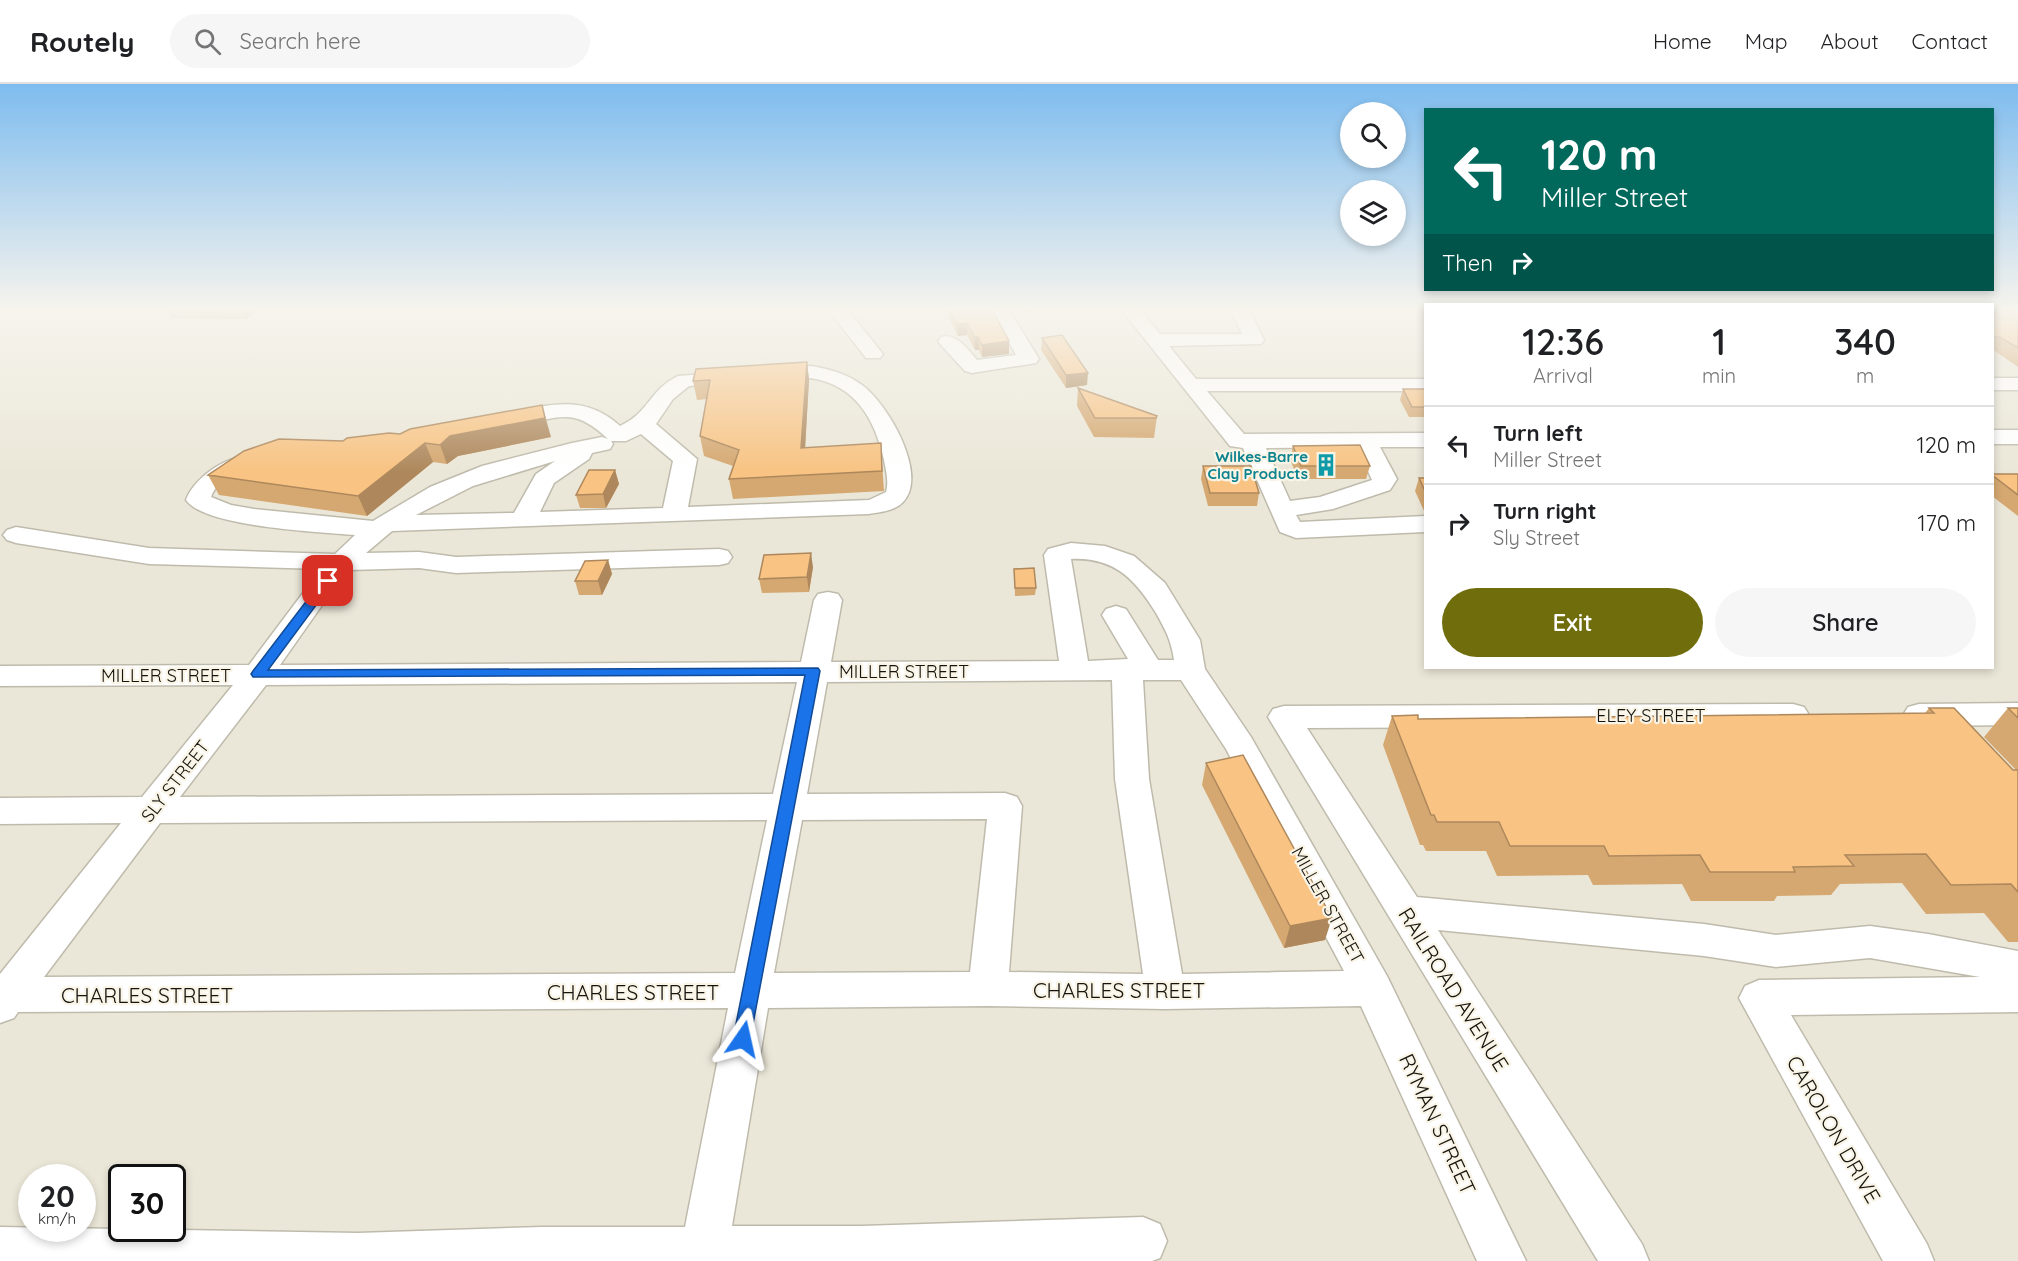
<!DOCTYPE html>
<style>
body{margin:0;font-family:Quicksand,sans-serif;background:#f6f6f6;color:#202124;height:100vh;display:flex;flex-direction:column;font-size:22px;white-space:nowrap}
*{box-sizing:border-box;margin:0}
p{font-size:20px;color:#757577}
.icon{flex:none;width:33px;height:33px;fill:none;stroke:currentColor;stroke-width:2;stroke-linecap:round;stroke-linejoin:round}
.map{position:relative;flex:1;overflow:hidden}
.panel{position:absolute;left:1424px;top:219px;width:570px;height:366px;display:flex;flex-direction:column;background:#fff;border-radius:0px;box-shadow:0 3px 9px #0003}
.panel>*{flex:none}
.hud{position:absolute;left:1424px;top:24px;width:570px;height:183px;border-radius:0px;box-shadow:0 3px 9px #0003;background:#00695c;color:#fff;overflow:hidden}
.buttons{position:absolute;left:1340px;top:18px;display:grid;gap:12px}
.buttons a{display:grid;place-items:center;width:66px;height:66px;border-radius:50%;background:#fff;box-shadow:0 3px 9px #0003;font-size:30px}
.speed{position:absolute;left:18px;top:1080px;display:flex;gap:12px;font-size:30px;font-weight:700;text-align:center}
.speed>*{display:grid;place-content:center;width:78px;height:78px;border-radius:50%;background:#fff;box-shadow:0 3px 9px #0003;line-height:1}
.speed small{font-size:15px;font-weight:400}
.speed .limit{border:3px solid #111;border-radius:9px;background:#fff;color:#111}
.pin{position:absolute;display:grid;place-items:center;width:51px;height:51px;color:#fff;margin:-26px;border-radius:12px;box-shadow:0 3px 9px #0006}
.me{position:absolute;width:66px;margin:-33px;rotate:11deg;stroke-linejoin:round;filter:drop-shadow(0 0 4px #0008)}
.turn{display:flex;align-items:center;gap:21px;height:126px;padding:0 18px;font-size:27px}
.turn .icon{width:78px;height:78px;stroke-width:2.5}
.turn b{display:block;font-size:42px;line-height:51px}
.then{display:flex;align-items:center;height:57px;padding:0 18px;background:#0003;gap:12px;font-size:22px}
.eta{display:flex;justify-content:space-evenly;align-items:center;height:102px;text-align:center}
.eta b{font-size:36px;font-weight:600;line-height:42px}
.button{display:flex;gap:12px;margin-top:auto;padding:12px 18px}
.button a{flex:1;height:69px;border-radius:36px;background:#706d0d;color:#fff;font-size:24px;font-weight:600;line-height:69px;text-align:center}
.button a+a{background:#f6f6f6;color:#202124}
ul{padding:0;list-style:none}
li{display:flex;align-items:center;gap:18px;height:78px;padding:0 18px;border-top:2px solid #e0e0e0}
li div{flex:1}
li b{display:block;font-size:22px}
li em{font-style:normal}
header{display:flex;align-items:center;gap:36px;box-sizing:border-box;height:84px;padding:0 30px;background:#fff;border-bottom:2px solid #e0e0e0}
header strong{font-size:28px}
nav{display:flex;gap:33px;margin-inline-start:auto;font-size:21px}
.search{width:420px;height:54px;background:#f6f6f6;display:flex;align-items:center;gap:15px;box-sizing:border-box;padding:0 21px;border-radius:33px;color:#757577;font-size:22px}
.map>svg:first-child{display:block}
</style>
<header>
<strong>Routely</strong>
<div class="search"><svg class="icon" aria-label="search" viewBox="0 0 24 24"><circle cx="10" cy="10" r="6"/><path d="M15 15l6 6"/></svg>Search here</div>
<nav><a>Home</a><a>Map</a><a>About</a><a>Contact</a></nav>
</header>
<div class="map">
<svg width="2018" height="1177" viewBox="0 0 2018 1177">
<rect width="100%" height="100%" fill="#ebe7d8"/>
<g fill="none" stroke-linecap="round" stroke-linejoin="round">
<!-- minor casing -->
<g stroke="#bfbbac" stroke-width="3">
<path id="minor" d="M827,224H846L883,270L880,274H866Z
M990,224H1008L1039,275L1036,279L972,289L965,287L941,261L938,257L941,253C957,249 967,265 977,276L1016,271Z
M1120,224H1138L1160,250H1242L1230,224H1248L1264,256L1261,260L1169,262L1196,295H1425V307H1207L1244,350L1425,349V363H1380L1397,395L1390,406L1333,425L1296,431L1300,438L1425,432V448L1296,454L1280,448L1243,364L1230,362ZM1357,363L1372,396L1320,413L1290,417L1266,364Z
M811,282C830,285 847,290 862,301C888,320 929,391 903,418C895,427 880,428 869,430L392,447L366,469L419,468L456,473L719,465L728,467L732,473L728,479L719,481L456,489L419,484L350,486L325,517L280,581L801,578L814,516L818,510L828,508L838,510L842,516L831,578L1059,577L1044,471L1048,465L1071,459L1105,462L1134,472L1165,499L1200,556L1205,585L1251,653L1387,892L1526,1177H1477L1361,922L1165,925L988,922L768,924L732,1142H862L1143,1133L1160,1140L1167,1157L1160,1174L1152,1177H0V1143L358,1149L542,1143H685L728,924L18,928L14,934L0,939V890L121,739L0,740V714L142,713L233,601L0,602V582L249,581L321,485L149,480L16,459L7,456L3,451L7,446L16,443L149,464L335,470L355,451C321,448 204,443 186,416C194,393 232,367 256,373L260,378C248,394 218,391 211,413L231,421L254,425L373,437L430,403L482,382L572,359L602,353L608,355C577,326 564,331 525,340C515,342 507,345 497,343L494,338L497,333C543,322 582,307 620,342C650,328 649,306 678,292ZM811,294C856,301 875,336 884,376C886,387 889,397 886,408L869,416L688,423L697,375L656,340L673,315L689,302ZM641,350L673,377L663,424L540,428L554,399L589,375L592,369L610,365L613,360L611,357H626ZM555,377L536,390L514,429L416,431L473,402ZM1071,475C1114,473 1135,495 1156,529C1166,547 1171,556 1174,576H1158L1126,525L1116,522L1106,525L1102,531L1128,575L1088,577ZM1112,596L1115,695L1143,890L1009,888L1022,722L1017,713L1005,709L807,710L827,598ZM1143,596H1181L1226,665L1344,887L1182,890L1149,695ZM797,598L773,710L180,713L266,601ZM987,735L970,888L774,889L802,736ZM767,736L735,889L44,893L160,739Z
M1992,294H2018V306H1992Z
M1992,346H2018V360H1992Z
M2018,619V641L1919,642L1908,639L1903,631L1908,623L1919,620Z
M1793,620L1804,623L1809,631L1804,639L1793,642L1307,644L1417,813L1704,840L1776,851L1870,842L1928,850L2018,867V928L1791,931L1927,1160L1934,1177H1883L1739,914L1745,902L1759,896L1980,893L1870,874L1776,883L1704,872L1438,846L1642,1160L1649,1177H1598L1268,633L1273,625L1284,622Z"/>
</g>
<!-- minor -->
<use href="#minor" fill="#fff" fill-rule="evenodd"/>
</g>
<!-- wall -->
<path fill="#d5a871" d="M169,224H261L246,235L171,234L166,226Z
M948,224H991L1009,270L982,273L979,266H975L967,251L958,252L948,232Z
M1992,224H2018V283L1992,265Z
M1042,254L1087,301L1066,304L1041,266Z
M807,278L809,296L805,363L882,379L884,407L733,415L729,395L733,382L704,372L700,352L707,315L697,316L693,297Z
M1078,304L1157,332L1154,354L1094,353L1077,322Z
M1403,305H1425V333H1409L1400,316Z
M400,350L551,353L458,372L447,380L433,378L367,432L219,411L208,391Z
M1293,362L1370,382L1366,395H1298L1290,375Z
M1203,382L1259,409L1257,422H1208L1201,395Z
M615,386L619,400L606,424H580L576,411Z
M1992,390H2018V432L1992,412Z
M1419,394H1425V429L1415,407Z
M608,476L612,490L602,511H579L575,497Z
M813,483L809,508L762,509L759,495Z
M1014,485L1036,504L1035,511L1015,512Z
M1929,624L2013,686H2016L1984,653L2008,624H2018V858H2008L1984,829L1926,830L1902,799L1840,800L1831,811L1777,812L1774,817H1691L1682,800L1593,801L1588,791L1497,792L1486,767H1426L1423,761H1420L1383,661L1392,632L1418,635L1925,629Z
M1206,679L1325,856L1284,864L1202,701Z"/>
<!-- shaded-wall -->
<path fill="#ae885c" d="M246,224H261L246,235L242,226Z
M1022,224H1064L1021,228Z
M967,239V251L958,252L957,240Z
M978,253L979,266H975V254Z
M1009,257V270L982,273V261Z
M807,278L809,296L804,383L801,364Z
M1088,289L1087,301L1066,304V291Z
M542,321L551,353L458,372L447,380L440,361L450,352Z
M425,359L433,378L367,432L358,412Z
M615,386L619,400L606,424L603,410Z
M811,469L813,483L809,508L807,493Z
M608,476L612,490L602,511L598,497Z
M1332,834L1325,856L1284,864L1290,842Z"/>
<!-- building -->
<path fill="#f8c383" stroke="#ae885c" stroke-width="1.5" d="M169,224H246L242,226H166Z
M949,224H991L1009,257L982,261L978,253L975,254L967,239L957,240Z
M1992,224H2018V264L2000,253H1992Z
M1062,251L1088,289L1066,291L1042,254Z
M807,278L801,364L881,359L882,387L729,395L739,366L700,352L710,296L693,297L696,285Z
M1078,304L1157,332L1156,334H1095Z
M1403,305H1425V323H1412Z
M542,321L545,334L450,352L440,361L425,359L358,412L208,391L244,367L279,355L343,357L347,354L389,349L400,350L410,345Z
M1360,361L1370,382H1301L1293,362Z
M1203,382H1251L1259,409H1210Z
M589,386H615L603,410L576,411Z
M1992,390H2018V411L1992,391Z
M1419,394H1425V407Z
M811,469L807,493L759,495L764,471Z
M608,476L598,497H575L585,477Z
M1034,484L1036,504H1015L1014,485Z
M1929,624H1954L2013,686H2018V808L2011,800L1951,801L1926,770L1845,771L1854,782L1793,783L1795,788H1710L1700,771L1609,772L1604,762H1510L1499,738H1437L1434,731H1431L1392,632L1418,631V635L1934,629Z
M2008,624H2018V634Z
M1243,671L1332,834L1290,842L1206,679Z"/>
<!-- sky -->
<linearGradient id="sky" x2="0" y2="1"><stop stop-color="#7ebcef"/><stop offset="0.58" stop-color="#f6f4ed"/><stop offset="1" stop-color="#f6f4ed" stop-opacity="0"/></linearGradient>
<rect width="2018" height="388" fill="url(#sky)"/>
<!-- route -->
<path fill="#1a73e8" stroke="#114b97" stroke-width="1.5" d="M328,493L334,497L268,586L818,584L820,587L749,961L743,963L736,961L733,955L805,591L253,593L251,590L253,587L324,494Z"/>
<!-- icons -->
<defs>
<g id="building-bare" transform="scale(1.8)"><path d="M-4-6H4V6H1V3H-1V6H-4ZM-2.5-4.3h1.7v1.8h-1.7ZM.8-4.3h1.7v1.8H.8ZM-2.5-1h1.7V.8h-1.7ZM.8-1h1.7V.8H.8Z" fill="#0f9aa8" stroke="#f9f4e5" stroke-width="2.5" paint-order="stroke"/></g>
</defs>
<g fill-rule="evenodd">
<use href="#building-bare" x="1326" y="381"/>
</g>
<g text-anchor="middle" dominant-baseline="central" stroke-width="4.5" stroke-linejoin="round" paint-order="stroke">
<!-- far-culture labels -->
<g font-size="15" font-weight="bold" fill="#0d838f" stroke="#f9f4e5" text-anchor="end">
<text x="1308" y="372">Wilkes-Barre<tspan x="1308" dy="17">Clay Products</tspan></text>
</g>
<!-- street labels -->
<g font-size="18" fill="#14130e" stroke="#f9f4e5">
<text x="904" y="587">MILLER STREET</text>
<text x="166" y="591">MILLER STREET</text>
<text x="1651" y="631">ELEY STREET</text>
<text transform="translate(175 697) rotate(-52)">SLY STREET</text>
<text transform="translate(1328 821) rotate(61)">MILLER STREET</text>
</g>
<!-- near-street labels -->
<g font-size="21" fill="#14130e" stroke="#f9f4e5">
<text transform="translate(1454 905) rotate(58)">RAILROAD AVENUE</text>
<text x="1119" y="906">CHARLES STREET</text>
<text x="633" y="908">CHARLES STREET</text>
<text x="147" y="911">CHARLES STREET</text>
<text transform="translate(1438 1040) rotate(65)">RYMAN STREET</text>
<text transform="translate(1834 1045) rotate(60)">CAROLON DRIVE</text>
</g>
</g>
</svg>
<div class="buttons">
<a><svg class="icon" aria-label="search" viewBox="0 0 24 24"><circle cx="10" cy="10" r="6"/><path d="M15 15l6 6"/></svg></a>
<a><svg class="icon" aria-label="layers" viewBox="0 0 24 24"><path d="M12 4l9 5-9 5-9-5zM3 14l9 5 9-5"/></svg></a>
</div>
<div class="speed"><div>20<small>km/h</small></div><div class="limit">30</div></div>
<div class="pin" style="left:328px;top:497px;background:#d93025"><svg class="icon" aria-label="arrive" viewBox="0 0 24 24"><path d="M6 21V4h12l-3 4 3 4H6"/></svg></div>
<svg class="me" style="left:743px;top:955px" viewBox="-20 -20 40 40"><path d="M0-17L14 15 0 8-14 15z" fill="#1a73e8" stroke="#fff" stroke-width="4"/></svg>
<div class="hud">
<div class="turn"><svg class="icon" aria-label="left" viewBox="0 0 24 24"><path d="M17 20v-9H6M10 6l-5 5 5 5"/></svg><div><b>120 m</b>Miller Street</div></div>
<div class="then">Then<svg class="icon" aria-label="right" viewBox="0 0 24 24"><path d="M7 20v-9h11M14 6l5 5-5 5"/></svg></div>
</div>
<section class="panel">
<div class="eta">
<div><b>12:36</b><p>Arrival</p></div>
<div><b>1</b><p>min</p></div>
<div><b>340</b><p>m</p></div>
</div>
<ul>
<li><svg class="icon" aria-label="left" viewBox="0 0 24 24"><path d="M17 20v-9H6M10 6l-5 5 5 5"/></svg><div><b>Turn left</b><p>Miller Street</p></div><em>120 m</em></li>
<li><svg class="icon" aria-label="right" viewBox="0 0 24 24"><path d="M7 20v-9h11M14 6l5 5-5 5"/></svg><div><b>Turn right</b><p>Sly Street</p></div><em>170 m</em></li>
</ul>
<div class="button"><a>Exit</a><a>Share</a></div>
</section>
</div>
